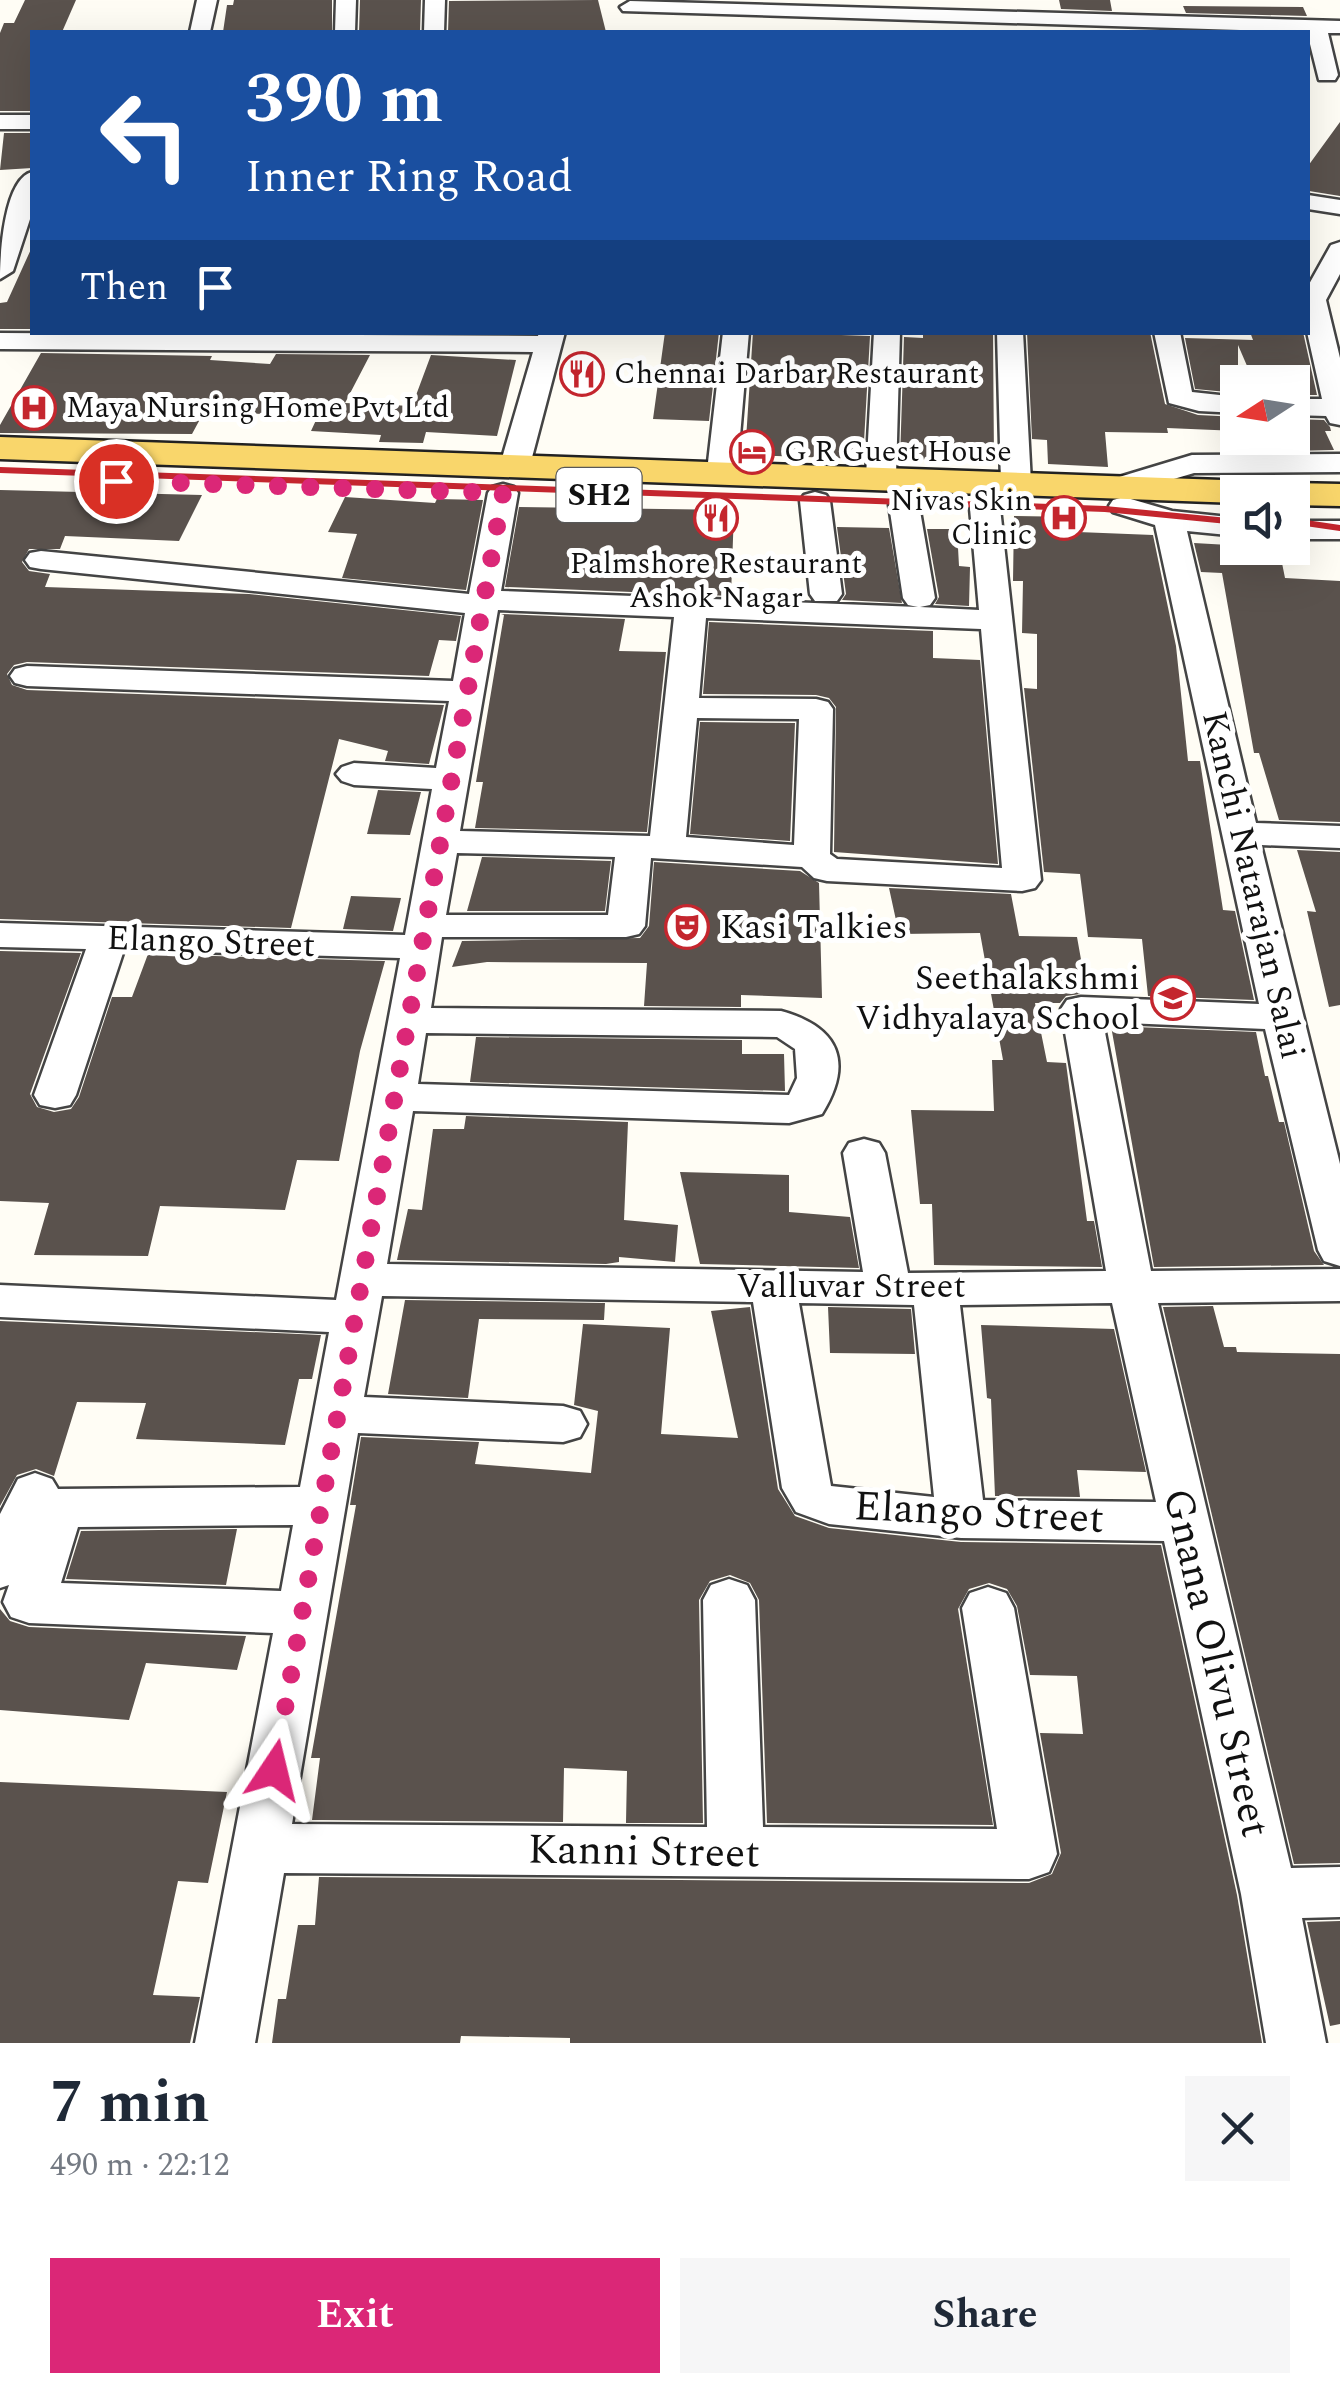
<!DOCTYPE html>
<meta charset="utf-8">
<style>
body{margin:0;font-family:Spectral,serif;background:#f6f6f7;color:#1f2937;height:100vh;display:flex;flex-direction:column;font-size:38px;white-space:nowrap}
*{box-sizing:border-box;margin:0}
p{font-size:32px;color:#747a83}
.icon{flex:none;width:55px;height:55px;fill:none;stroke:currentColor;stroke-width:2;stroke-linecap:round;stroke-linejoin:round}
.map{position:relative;height:2043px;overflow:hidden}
.details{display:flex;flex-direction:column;background:#fff;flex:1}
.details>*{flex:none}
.top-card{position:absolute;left:30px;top:30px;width:1280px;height:305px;border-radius:0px;box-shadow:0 10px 40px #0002;background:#1a4fa0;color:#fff;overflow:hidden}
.needle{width:65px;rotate:258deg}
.fabs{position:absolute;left:1220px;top:365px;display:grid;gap:20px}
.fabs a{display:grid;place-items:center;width:90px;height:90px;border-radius:0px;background:#fff;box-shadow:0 10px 40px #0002;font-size:50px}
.pin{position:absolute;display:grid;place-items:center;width:85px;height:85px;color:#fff;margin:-42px;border:5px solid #fff;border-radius:50%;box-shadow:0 2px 10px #0007}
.me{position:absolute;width:110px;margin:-55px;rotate:10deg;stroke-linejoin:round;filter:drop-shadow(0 0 8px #0008)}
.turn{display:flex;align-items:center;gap:35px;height:210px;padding:0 50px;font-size:45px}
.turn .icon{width:130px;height:130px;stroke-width:2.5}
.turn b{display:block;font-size:70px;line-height:85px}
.then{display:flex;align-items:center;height:95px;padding:0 50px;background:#0003;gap:20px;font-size:38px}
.round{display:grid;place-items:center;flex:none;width:105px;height:105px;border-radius:0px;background:#f6f6f7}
.overview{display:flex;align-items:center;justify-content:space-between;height:170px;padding:0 50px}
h1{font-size:60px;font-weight:700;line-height:75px}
.action{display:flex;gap:20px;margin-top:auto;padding:20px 50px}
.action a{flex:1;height:115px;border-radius:0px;background:#db2777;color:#fff;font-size:40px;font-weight:700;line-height:115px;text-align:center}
.action a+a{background:#f6f6f7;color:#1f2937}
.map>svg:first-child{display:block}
</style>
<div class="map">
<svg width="1340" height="2043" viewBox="0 0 1340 2043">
<rect width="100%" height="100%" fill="#fffdf5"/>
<!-- building -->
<path fill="#5a524d" d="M25,0H76L62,32H32V111H0V33L4,23H14Z
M234,0H332V32H223L227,5H233Z
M360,0H421L420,32H359Z
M598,0L606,32H448L449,1Z
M1059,0H1110L1112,11L1061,9Z
M1183,6L1303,7L1307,16L1186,13Z
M1340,122V196L1309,191L1308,166Z
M4,133H32V168L0,170Z
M32,247V329H0V303L7,302Z
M665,332H719L709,421L653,419Z
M753,332L870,336L863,459L745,455Z
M923,332H993L994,461L900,459L904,337L923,338Z
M1027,332H1150L1165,404L1198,415L1238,417V431L1167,428L1168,433L1105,432L1108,467L1048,464L1047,440L1032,439Z
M1250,332H1303L1317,395H1292V382H1254L1238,345V393L1195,389L1185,338L1253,340Z
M41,353L212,356L210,360L270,364L276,354L370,355L345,403L412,406L431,355L516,360L497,436L426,432L423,443L379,442L381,435L311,431L317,418L205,410L192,434L0,433V425Z
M1292,419L1324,420L1330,427L1331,431H1325L1334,450L1292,451Z
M0,490L202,495L179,541L65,536L60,549H29L22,562L29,571L50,574L45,587L249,594L461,616L456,641L439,640L429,676L27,662L14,665L7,674L12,685L27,690L444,705L429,764L385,761L388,751L339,739L291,928L0,919Z
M345,497L435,503L437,499L483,500L466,590L342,578L357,534L328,532Z
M519,507L734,510L731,596L505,587Z
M1014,516L1076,517L1078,532L1153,535L1176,646L1188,761H1200L1223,910L1235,911L1254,1000L1148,996L1142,939L1088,937L1080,874L1044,872L1024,688L1037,689V634L1022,633L1023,581H1013Z
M837,527L889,528L902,603L842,600L846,594Z
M927,529H957L959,566L970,567L969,606L935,604L939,597Z
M1194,543L1279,548L1285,578L1340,581V822L1279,820L1259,753H1254L1222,573L1201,572Z
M501,614L625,619L619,651L666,652L647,832L475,828L483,782H476L504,615Z
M709,622L933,631V658L980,660L998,864L834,852L836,707L829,698L816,695L703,694Z
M700,722L795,723L790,841L690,834Z
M378,790L421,792L410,835L367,834Z
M1297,850L1340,852V1005L1329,1007L1307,911L1316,912Z
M482,857L611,861L605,911H467Z
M654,862L800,871L819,883L822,998L741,995V1007L644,1006L647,963L487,962L452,967L462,941L640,938L649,926Z
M889,888L1011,894L1019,936L1077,937L1087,993L1066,996L1060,1003H1035L1047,1062L1066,1063L1087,1221H1094L1102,1267L934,1265L932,1204H920L911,1110L994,1111L992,1060H1003L980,933L899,934Z
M351,896L401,898L393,931L343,929Z
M0,951L81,953L30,1094L37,1107L54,1112L71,1109L79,1097L112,997H132L148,954L385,961L360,1051L339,1161L297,1160L285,1210L160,1206L148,1256L34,1255L49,1203L0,1201Z
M1111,1026L1256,1032L1265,1076H1268L1279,1122H1284L1314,1251L1324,1265L1154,1267Z
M476,1037L742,1040V1054H784L785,1091L470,1082Z
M466,1116L628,1122L624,1220L678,1225L675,1262L619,1257V1262L606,1264L397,1260L408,1209L422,1210L433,1129H464Z
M680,1172L789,1175V1212L850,1217L859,1268L700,1264Z
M405,1300L605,1303L604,1320L479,1319L468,1398L388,1394Z
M1213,1306L1224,1347H1236L1237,1352L1340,1354V1863L1294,1864L1163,1307Z
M750,1307L778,1489L795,1516L829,1528L961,1542L1161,1545L1237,1895L1262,2043H570V2038L461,2036L460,2043H272L278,1999H286L298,1925H315L319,1877L1029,1883L1052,1874L1061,1853L1040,1733L1083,1734L1077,1676L1030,1675L1017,1606L1007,1589L989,1583L969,1589L958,1609L993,1825L767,1823L759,1600L750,1583L730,1575L710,1581L699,1600L703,1823H626L627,1771L564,1768L563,1822L312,1820L320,1758H311L356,1505H350L361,1437L479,1442L475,1464L591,1473L598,1411L574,1405L583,1324L670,1328L661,1434L738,1438L711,1311Z
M828,1307L911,1309L915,1354L830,1353Z
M0,1321L321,1335L312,1379H299L285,1445L136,1439L146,1403L77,1402L54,1476L36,1469L17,1475L0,1506Z
M981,1325L1114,1329L1146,1472L1077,1470L1080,1497L995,1496L991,1399L987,1398Z
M237,1529L226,1585L66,1579L81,1531Z
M0,1609L10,1621L29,1627L246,1636L237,1670L146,1663L129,1720L0,1710Z
M0,1782L227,1792L208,1883L178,1881L153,1995L200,1997L190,2043H0Z
M1340,1921V2024L1330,2026L1307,1922Z"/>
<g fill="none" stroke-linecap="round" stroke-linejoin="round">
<!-- minor casing -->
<g stroke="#444" stroke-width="5">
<path id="minor" d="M197,0H217L210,32H190Z
M336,0H356L355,32H335Z
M425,0H445L444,32H424Z
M630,1L1340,21V33H1328L1338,75L1335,80H1319L1307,32L623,11L620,7Z
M0,115H32V129H0Z
M32,172V213L13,271L0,279C0,254 4,179 32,172Z
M1308,195L1340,200V214L1308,209Z
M1340,242V274L1326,300L1340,358V425L1330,423L1326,416L1292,415V399H1322L1307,332L1308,286L1331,245Z
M539,332H565L530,465L525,471H505L500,465L533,352L0,349V333L538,336Z
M723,332H749L737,471L732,477H712L707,471Z
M874,332H900L896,476L891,482H871L866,476Z
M997,332H1023L1031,483L1026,489H1006L1001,483Z
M1154,332H1180L1192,392L1238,397V413L1199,411L1169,403Z
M1340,454V472L1194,473L1116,496L1106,493L1101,487L1106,481L1192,455Z
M503,484L514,487L518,493L501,591L918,607L908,605L903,598L889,505L893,499H915L919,505L935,598L930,605L920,607L979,610L970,508L974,502H996L1000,508L1041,880L1035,888L1022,891L827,881L814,878L802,867L651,858L645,926L639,934L626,937H442L431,1008L781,1011C839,1027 854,1062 822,1114L789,1123L413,1111L387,1264L863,1272L843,1153L849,1143L864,1139L879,1143L885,1153L908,1273L1106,1271L1061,1009L1067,1000L1081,997L1259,1004L1155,525L1113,512L1109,506L1113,500L1124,497L1172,511L1238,518V536L1187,531L1256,823L1340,826V848L1261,845L1340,1164V1266L1324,1261L1318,1250L1265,1029L1103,1022L1151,1271L1340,1269V1301L1158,1303L1291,1868L1340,1867V1917L1302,1918L1326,2043H1266L1241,1894L1164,1541L961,1538L829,1524L796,1512L782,1488L753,1302L382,1296L364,1397L563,1406L580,1411L587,1424L580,1437L563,1442L358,1433L292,1824L707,1827L703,1600L711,1585L729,1579L747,1585L755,1600L763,1827L997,1829L962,1608L970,1593L988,1587L1006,1593L1014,1608L1057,1854L1049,1872L1029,1879L284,1873L255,2043H195L273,1633L29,1623L11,1617L3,1602L9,1585L0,1588V1514L18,1479L35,1473L52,1479L58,1489L300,1487L329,1332L0,1317V1285L336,1300L400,958L124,950L76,1095L70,1105L55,1108L40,1105L34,1095L86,949L0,947V923L405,935L432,789L354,785L342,781L336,774L342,767L354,763L436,768L449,701L27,686L15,683L10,676L15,669L27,666L453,681L465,613L41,569L30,567L25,560L30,553L41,551L469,594L488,493L492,487ZM498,610L674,617L650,836L460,831ZM706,618L981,629L1002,868L837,859L830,854L833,709L828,702L816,699L699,698ZM697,718L799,719L794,845L686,837ZM457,853L615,857L608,915H446ZM426,1033L777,1037L795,1049L797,1078L789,1095L418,1084ZM799,1303L914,1305L934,1497L831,1486ZM1112,1303L1156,1502L983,1500L960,1305ZM293,1525L281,1591L61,1583L78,1527Z
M815,492L826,495L830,501L842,594L837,601H815L810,594L800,501L804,495Z
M1292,521H1340V539H1292Z"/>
</g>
<!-- major casing -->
<g stroke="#222" stroke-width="5">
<path id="major" d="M0,437L1250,481L1263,484L1269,492H1238V503L0,459Z
M1292,483L1340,484V506L1292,505V492H1274L1279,486Z"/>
</g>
<!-- minor -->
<use href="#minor" fill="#fff" fill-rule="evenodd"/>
<!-- major -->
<use href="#major" fill="#f9d66b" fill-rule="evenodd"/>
<!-- rail -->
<path stroke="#c4262e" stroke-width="6" d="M0,470L1105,509L1238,522
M1292,521L1340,528"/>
</g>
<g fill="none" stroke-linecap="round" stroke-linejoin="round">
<!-- route -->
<path stroke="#db2777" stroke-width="18" stroke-dasharray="0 32.4" d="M116,481L503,493L274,1770"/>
</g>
<!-- icons -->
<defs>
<g id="restaurant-ring" transform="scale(2.25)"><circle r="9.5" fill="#fff" stroke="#c4262e" stroke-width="1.5"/><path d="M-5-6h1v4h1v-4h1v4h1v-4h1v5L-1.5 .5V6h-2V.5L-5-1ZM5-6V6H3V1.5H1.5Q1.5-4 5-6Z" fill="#c4262e"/></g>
<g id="hospital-ring" transform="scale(2.25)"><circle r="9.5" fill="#fff" stroke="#c4262e" stroke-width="1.5"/><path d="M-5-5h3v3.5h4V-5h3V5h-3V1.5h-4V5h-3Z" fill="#c4262e"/></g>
<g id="hotel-ring" transform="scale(2.25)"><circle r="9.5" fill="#fff" stroke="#c4262e" stroke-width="1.5"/><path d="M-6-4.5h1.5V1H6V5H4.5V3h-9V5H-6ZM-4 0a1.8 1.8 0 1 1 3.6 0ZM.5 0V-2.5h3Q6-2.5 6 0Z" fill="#c4262e"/></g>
<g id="theatre-ring" transform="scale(2.25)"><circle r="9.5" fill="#fff" stroke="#c4262e" stroke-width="1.5"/><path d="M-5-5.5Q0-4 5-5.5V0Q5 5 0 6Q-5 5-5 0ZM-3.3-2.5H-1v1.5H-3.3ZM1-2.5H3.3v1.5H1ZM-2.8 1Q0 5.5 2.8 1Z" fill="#c4262e"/></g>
<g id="school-ring" transform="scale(2.25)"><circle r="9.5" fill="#fff" stroke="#c4262e" stroke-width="1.5"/><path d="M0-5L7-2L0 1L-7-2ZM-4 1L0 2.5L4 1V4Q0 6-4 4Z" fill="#c4262e"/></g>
</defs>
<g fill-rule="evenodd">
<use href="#restaurant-ring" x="582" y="374"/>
<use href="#hospital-ring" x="34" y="408"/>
<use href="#hotel-ring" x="752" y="452"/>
<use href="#restaurant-ring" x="716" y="518"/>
<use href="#hospital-ring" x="1064" y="518"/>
<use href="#theatre-ring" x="687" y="927"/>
<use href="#school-ring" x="1173" y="998"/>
</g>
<g text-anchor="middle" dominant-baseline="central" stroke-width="10" stroke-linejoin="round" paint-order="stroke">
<!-- far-poi labels -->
<g font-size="30" fill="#111" stroke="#fff" text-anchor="start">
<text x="614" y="374">Chennai Darbar Restaurant</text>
<text x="66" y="408">Maya Nursing Home Pvt Ltd</text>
<text x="784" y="452">G R Guest House</text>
<text x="1032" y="501" text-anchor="end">Nivas Skin<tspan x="1032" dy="34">Clinic</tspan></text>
<text x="716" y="564" text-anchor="middle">Palmshore Restaurant<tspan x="716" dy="34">Ashok Nagar</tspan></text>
</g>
<!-- shield labels -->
<rect fill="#fff" stroke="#585858" stroke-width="2.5" x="556.5" y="468" width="85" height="54" rx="8"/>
<g font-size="32" font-weight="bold" fill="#111">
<text x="599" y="495">SH2</text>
</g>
<!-- street labels -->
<g font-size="35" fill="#111" stroke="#fff">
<text transform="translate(1253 885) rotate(77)">Kanchi Natarajan Salai</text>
<text transform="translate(211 942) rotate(2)">Elango Street</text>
<text x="851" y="1286">Valluvar Street</text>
</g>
<!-- poi labels -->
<g font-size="35" fill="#111" stroke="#fff" text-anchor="start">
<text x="720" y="927">Kasi Talkies</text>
<text x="1140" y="978" text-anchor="end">Seethalakshmi<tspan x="1140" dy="40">Vidhyalaya School</tspan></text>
</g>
<!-- near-street labels -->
<g font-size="42" fill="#111" stroke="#fff">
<text transform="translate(979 1513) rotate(3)">Elango Street</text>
<text transform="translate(1216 1663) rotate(77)">Gnana Olivu Street</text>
<text transform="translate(644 1852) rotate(1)">Kanni Street</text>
</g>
</g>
</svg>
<div class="fabs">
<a><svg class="needle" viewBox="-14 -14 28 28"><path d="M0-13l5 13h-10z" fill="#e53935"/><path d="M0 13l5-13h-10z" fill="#747a83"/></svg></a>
<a><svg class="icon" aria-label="sound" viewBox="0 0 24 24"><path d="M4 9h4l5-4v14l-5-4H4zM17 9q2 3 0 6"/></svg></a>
</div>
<div class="pin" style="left:116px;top:481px;background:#d93025"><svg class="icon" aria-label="arrive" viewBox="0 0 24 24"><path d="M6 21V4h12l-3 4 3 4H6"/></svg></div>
<svg class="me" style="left:274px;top:1770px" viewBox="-20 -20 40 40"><path d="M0-17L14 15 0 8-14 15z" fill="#db2777" stroke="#fff" stroke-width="4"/></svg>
<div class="top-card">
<div class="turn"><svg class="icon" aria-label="left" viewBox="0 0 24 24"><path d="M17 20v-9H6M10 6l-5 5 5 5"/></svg><div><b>390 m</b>Inner Ring Road</div></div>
<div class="then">Then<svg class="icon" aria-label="arrive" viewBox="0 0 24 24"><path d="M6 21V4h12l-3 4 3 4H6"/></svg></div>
</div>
</div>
<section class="details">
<div class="overview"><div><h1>7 min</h1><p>490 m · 22:12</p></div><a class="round"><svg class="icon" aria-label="close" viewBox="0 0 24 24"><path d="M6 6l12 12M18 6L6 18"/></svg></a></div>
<div class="action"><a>Exit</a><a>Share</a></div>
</section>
